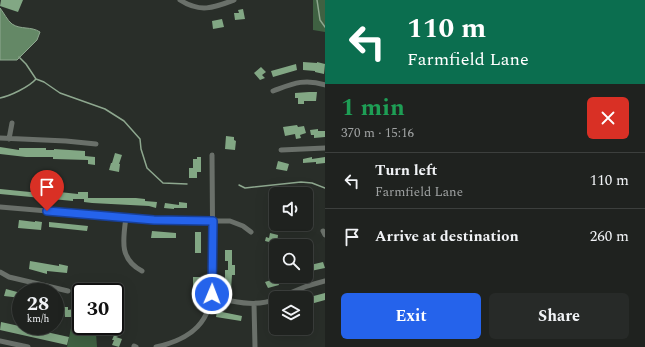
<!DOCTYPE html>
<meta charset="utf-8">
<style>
body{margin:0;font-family:Spectral,serif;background:#272a28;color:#f1f3f6;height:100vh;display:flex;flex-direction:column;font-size:15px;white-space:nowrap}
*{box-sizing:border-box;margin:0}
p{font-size:13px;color:#a1a4a4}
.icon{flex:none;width:22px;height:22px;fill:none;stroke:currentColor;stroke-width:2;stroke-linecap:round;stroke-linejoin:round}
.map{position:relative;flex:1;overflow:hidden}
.sheet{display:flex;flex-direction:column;background:#1f221f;width:320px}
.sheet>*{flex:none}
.banner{background:#0b6e4f;color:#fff;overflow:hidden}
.buttons{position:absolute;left:269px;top:187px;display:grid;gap:8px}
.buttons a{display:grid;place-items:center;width:44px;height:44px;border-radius:6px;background:#1f221f;box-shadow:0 4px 16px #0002,0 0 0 1px #3c3f3d;font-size:20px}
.speed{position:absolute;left:12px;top:283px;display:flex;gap:8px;font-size:20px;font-weight:700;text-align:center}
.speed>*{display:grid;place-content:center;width:52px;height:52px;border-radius:50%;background:#1f221f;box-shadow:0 4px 16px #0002,0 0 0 1px #3c3f3d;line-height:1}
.speed small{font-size:10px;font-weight:400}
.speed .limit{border:2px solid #111;border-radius:6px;background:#fff;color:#111}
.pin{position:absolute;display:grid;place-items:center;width:34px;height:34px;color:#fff;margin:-41px -17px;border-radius:50% 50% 50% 0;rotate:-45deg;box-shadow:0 0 4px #0007}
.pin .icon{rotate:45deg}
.me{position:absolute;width:44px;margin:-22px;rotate:1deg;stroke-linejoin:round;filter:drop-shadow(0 0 3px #0008)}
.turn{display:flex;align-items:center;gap:14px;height:84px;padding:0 16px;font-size:18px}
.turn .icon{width:52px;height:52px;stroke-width:2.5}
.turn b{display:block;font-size:28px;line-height:34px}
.round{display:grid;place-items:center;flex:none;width:42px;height:42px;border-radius:6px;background:#272a28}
.overview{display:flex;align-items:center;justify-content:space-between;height:68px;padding:0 16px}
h1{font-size:24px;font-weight:700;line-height:30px;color:#1e9e55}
.button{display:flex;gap:8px;margin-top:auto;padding:8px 16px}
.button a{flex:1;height:46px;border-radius:6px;background:#2563eb;color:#fff;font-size:16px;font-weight:700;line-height:46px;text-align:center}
.button a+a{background:#272a28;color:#f1f3f6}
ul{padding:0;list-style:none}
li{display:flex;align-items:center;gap:12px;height:56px;padding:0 16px;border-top:1px solid #3c3f3d}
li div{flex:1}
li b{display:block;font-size:15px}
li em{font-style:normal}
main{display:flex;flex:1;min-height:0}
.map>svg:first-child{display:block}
</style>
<main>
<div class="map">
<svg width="325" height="347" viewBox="0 0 325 347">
<rect width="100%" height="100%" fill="#292e29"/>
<!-- forest -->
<path fill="#3f6142" d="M313,0H325V32L313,30Z
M71,328L96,333L97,347H67Z"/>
<!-- water -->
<path fill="#648866" stroke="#8ea88f" d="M0,8C4,13 7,20 12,24C21,30 31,26 40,32L37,40L17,60H0Z"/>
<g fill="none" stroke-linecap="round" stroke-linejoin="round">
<!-- stream -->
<path stroke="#8ea88f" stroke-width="1.5" d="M317,0L320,20L325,27
M19,57L26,64L36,79L44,82L60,93L105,109L124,121L140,139L141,149L147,168L163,183L187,184
M0,98C10,96 29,87 36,79
M239,185L245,188L301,182L312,183L325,188"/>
</g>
<!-- building -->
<path fill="#82a784" d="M1,0H23L18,12L0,6Z
M243,9L245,19L235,20L234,13H239L238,10Z
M222,19L224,27L213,29L212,21Z
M303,62L317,63V62L325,64L324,74L315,72V71L303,70Z
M296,64L297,70L273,77L271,71Z
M261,67L266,72L262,75L265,78L260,80L254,73Z
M309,92H317L316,101H304V104H298V98H295V93Z
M297,125L298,127L304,126L306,133L300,135L301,138L296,139L295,134L285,136L283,127Z
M318,129V131H325V137L314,138V135H311L310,130Z
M226,136L234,137V140L236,141L235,150L225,149Z
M0,147L19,150V148H46V150H54V149L85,151V156L95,157V165L88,164V160L53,159V157H26L0,154Z
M115,153L122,155L119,164H120L119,172L109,170L111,163H112Z
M197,157H201V172H197V178H189V168H193V159H197Z
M312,157V159L325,157V163L316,164V162L303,163V159Z
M278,161L289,164L287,171L276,169Z
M0,189L50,194V191L78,194V192H88V198H136L145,199V201L157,202L156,208L149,206L92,203L84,202V199H73V201L0,194Z
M179,202L187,203V208H174V209L164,208L165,203L179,205Z
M19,220L35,222V221L42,222L41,230L18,228Z
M49,222L88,226L87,231L49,227Z
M152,231L176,233V238H151Z
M195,232H201V253H195Z
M270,233L278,235L277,244L265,241L266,237L269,238Z
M225,250H232V265H235V275H232L231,290H225V270H228V261H225Z
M30,261L59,266V264L68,266L67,273L47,271V274L29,269Z
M323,262L325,268L306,272V266Z
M193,277H200V289H193Z
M277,278L279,285L268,288L265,282Z
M6,289L21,293V298L4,296Z
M325,293V300L307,305L306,298Z
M64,307H68V310L74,309V317H65Z
M217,311L242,316L241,321L216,317Z
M1,322L69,337L67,345L0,330Z
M115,333L121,335L116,337L122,339L119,347L112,345L114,340H112Z"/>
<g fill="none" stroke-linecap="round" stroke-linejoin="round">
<!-- street -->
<path stroke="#6a706a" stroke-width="5" d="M180,0C200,13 213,8 234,0
M273,91C292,84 304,78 325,85
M0,138L66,141L96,144
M9,139L12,123
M281,150L325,148
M0,207L154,220L230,221L243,226L251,232
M126,217C123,240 119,259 142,271
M323,231L325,235
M0,272L9,277L68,291
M212,297C233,301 255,308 276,299
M278,298L307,286L325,281
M254,304L255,347
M0,341L28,347
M134,346L136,347
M156,347C192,339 212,322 213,283L212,155"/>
</g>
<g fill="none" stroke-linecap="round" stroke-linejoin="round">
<!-- route casing -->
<g stroke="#184099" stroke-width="10">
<path id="route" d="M47,211L154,220L213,221L212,294"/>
</g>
<!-- route -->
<use href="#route" stroke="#2563eb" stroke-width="7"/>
</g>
</svg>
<div class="buttons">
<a><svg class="icon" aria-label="sound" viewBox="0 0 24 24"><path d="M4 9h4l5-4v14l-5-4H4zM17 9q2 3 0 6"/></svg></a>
<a><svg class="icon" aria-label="search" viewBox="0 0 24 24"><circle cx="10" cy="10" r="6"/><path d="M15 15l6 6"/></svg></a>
<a><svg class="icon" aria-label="layers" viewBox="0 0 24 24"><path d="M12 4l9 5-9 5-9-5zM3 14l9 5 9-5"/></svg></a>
</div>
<div class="speed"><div>28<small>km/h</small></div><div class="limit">30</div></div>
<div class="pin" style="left:47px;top:211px;background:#d93025"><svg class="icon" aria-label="arrive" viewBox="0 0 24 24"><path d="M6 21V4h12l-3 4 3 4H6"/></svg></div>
<svg class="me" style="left:212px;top:294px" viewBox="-20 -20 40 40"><circle r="17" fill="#2563eb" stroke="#fff" stroke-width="3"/><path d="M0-11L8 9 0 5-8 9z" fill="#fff"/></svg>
</div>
<section class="sheet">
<div class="banner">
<div class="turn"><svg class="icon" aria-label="left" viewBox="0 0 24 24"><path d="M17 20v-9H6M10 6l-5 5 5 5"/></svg><div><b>110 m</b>Farmfield Lane</div></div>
</div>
<div class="overview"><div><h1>1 min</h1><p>370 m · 15:16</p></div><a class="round" style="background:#d93025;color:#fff"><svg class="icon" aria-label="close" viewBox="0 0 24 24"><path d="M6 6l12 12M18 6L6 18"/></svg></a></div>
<ul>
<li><svg class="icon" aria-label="left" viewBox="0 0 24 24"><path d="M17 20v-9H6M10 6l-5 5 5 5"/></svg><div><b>Turn left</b><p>Farmfield Lane</p></div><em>110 m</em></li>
<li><svg class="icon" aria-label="arrive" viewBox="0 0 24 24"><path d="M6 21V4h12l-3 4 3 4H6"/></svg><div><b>Arrive at destination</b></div><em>260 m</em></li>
</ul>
<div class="button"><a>Exit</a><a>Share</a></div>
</section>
</main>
